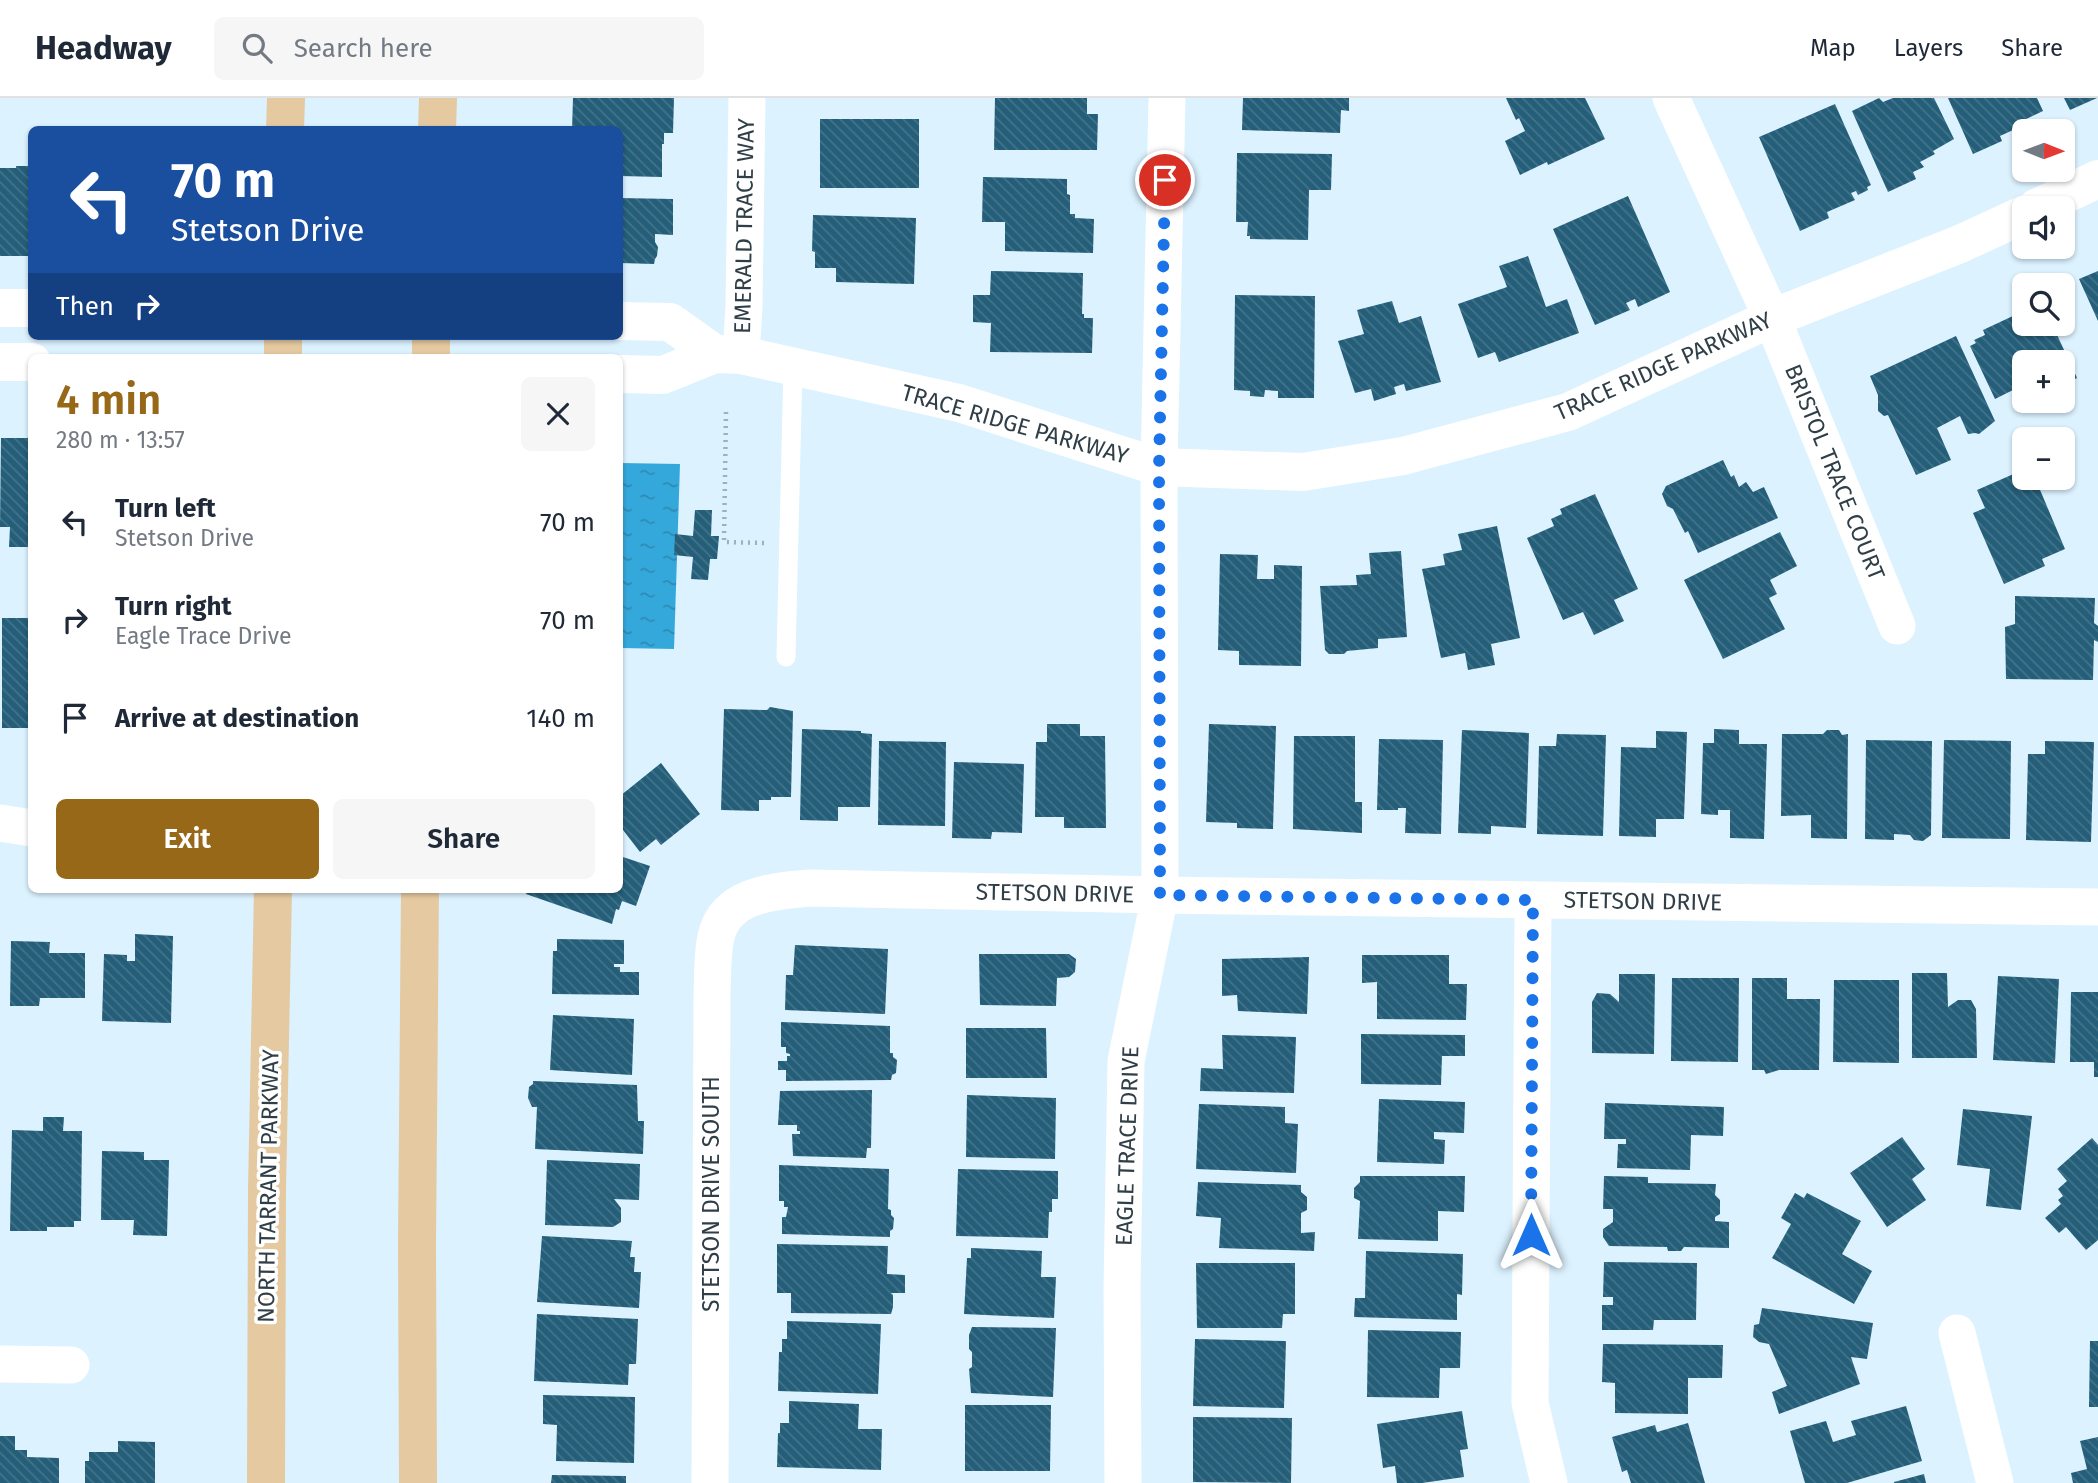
<!DOCTYPE html>
<meta charset="utf-8">
<style>
body{margin:0;font-family:"Fira Sans",sans-serif;background:#f6f6f7;color:#1f2937;height:100vh;display:flex;flex-direction:column;font-size:26px;white-space:nowrap}
*{box-sizing:border-box;margin:0}
p{font-size:23px;color:#747a83}
.icon{flex:none;width:38px;height:38px;fill:none;stroke:currentColor;stroke-width:2;stroke-linecap:round;stroke-linejoin:round}
.map{position:relative;flex:1;overflow:hidden}
.sheet{position:absolute;left:28px;top:256px;width:595px;height:539px;display:flex;flex-direction:column;background:#fff;border-radius:10px;box-shadow:0 2px 5px #0004}
.sheet>*{flex:none}
.hud{position:absolute;left:28px;top:28px;width:595px;height:214px;border-radius:10px;box-shadow:0 2px 5px #0004;background:#1a4fa0;color:#fff;overflow:hidden}
.needle{width:46px;rotate:91deg}
.controls{position:absolute;left:2012px;top:21px;display:grid;gap:14px}
.controls a{display:grid;place-items:center;width:63px;height:63px;border-radius:10px;background:#fff;box-shadow:0 2px 5px #0004;font-size:35px}
.pin{position:absolute;display:grid;place-items:center;width:60px;height:60px;color:#fff;margin:-30px;border:4px solid #fff;border-radius:50%;box-shadow:0 2px 7px #0007}
.me{position:absolute;width:77px;margin:-38px;rotate:0deg;stroke-linejoin:round;filter:drop-shadow(0 0 5px #0008)}
.turn{display:flex;align-items:center;gap:24px;height:147px;padding:0 28px;font-size:32px}
.turn .icon{width:91px;height:91px;stroke-width:2.5}
.turn b{display:block;font-size:49px;line-height:60px}
.then{display:flex;align-items:center;height:66px;padding:0 28px;background:#0003;gap:14px;font-size:26px}
.round{display:grid;place-items:center;flex:none;width:74px;height:74px;border-radius:10px;background:#f6f6f7}
.overview{display:flex;align-items:center;justify-content:space-between;height:119px;padding:0 28px}
h1{font-size:42px;font-weight:600;line-height:52px;color:#976818}
.button{display:flex;gap:14px;margin-top:auto;padding:14px 28px}
.button a{flex:1;height:80px;border-radius:10px;background:#976818;color:#fff;font-size:28px;font-weight:600;line-height:80px;text-align:center}
.button a+a{background:#f6f6f7;color:#1f2937}
ul{padding:0;list-style:none}
li{display:flex;align-items:center;gap:21px;height:98px;padding:0 28px}
li div{flex:1}
li b{display:block;font-size:26px}
li em{font-style:normal}
header{display:flex;align-items:center;gap:42px;box-sizing:border-box;height:98px;padding:0 35px;background:#fff;border-bottom:2px solid #e0e1e3}
header strong{font-size:33px}
nav{display:flex;gap:38px;margin-inline-start:auto;font-size:24px}
.search{width:490px;height:63px;background:#f6f6f7;display:flex;align-items:center;gap:18px;box-sizing:border-box;padding:0 24px;border-radius:10px;color:#747a83;font-size:26px}
.map>svg:first-child{display:block}
</style>
<header>
<strong>Headway</strong>
<div class="search"><svg class="icon" aria-label="search" viewBox="0 0 24 24"><circle cx="10" cy="10" r="6"/><path d="M15 15l6 6"/></svg>Search here</div>
<nav><a>Map</a><a>Layers</a><a>Share</a></nav>
</header>
<div class="map">
<svg width="2098" height="1385" viewBox="0 0 2098 1385">
<defs>
<pattern id="water-ripples" width="26" height="14" patternUnits="userSpaceOnUse" patternTransform="scale(1.75)"><rect width="26" height="14" fill="#35a8db"/><path d="M2 4q2-2 4 0t4 0M15 11q2-2 4 0t4 0" fill="none" stroke="#2d8ab3"/></pattern>
<pattern id="building-back-hatch" width="6" height="6" patternUnits="userSpaceOnUse" patternTransform="scale(1.75)"><rect width="6" height="6" fill="#245e79"/><path d="M-1 5l2 2M0 0l6 6M5-1l2 2" fill="none" stroke="#437389"/></pattern>
</defs>
<rect width="100%" height="100%" fill="#dcf2ff"/>
<!-- water -->
<path fill="url(#water-ripples)" d="M620,365L680,366L674,551L620,550Z"/>
<!-- building -->
<path fill="url(#building-back-hatch)" d="M573,0H674L673,35H664V46H662V79L620,78V32H572Z
M995,0H1087V16H1098L1097,52H994Z
M1243,0H1349V13L1341,12L1340,35L1242,32Z
M1506,0H1585L1605,41L1548,67L1547,64L1520,77L1505,43L1525,33L1519,20L1516,22Z
M1879,0L1883,4L1893,0H1934L1954,41L1933,53L1935,56L1920,64L1924,69L1913,74L1916,81L1888,94L1852,13Z
M1948,0H2037L2043,13L2022,23L2024,27L2000,38L2002,43L1973,56Z
M2064,0H2097L2070,12Z
M1835,6L1871,87L1867,89L1868,92L1858,97L1856,93L1851,95L1855,102L1827,114L1829,120L1800,133L1759,39Z
M820,21H919V90H820Z
M1237,55L1332,56L1331,92H1309L1308,142L1250,141V138H1247L1248,124H1236Z
M16,68H32V150H29V158H0V70H16Z
M983,79L1067,81V96L1070,97V116H1075V120L1094,121L1093,155L1005,153V124H982Z
M1628,98L1670,194L1638,209L1635,201L1626,205L1630,212L1595,227L1553,131Z
M620,100L673,101V137L655,136V144L658,149L657,158L655,161L654,166L620,165Z
M813,117L916,120L914,186L836,184V170H815V154L812,153Z
M1528,158L1546,209L1567,201L1579,235L1499,264L1495,254L1478,260L1458,206L1507,189L1499,168Z
M991,173L1083,175L1082,216H1084V220H1093L1092,255L990,254L991,225L973,224V197H990Z
M2098,173V223L2079,181Z
M1235,197L1315,198L1314,300H1278V293L1265,292L1264,299L1250,298V293L1234,292Z
M2025,201V226H2052L2077,280L2063,287V264H2025V282L2018,285L2019,289L1995,301L1970,248L1976,245L1974,242L1985,237L1983,232L2015,217L2012,208Z
M1392,203L1399,225L1421,218L1441,284L1406,293L1404,286L1394,289L1396,296L1374,303L1371,291L1355,295L1338,243L1364,236L1357,212Z
M1956,238L1995,323L1979,336L1975,335L1968,336L1960,318L1937,330L1951,362L1916,377L1888,317L1884,318L1878,313V297L1870,278Z
M1,340H32V449H9L10,429H0Z
M1723,362L1731,379L1734,377L1739,389L1746,384L1753,394L1764,389L1778,420L1698,455L1688,433L1685,435L1673,411L1667,408L1662,396L1666,388Z
M2025,371V380H2035L2065,451L2042,461L2045,468L2004,486L1973,415L1985,410L1977,392Z
M1595,396L1638,491L1614,502L1624,523L1594,537L1583,514L1563,522L1527,440L1554,428L1551,421L1562,416L1560,411Z
M695,412H712L711,438H719L717,461H710L708,482L691,481L693,459L674,457L675,436L693,438Z
M1497,428L1520,540L1491,546L1495,567L1468,572L1465,555L1441,560L1422,471L1445,467L1443,456L1462,452L1458,436Z
M1780,434L1797,468L1770,482L1777,496L1769,500L1785,531L1723,561L1684,482Z
M1401,453L1407,539L1378,541V550L1347,553L1344,556H1329L1325,552L1320,488L1357,487L1356,477L1371,476L1369,455Z
M1220,456L1258,457L1257,481H1274V467L1302,468L1301,568L1239,567V553L1218,552Z
M2015,498L2095,500L2094,525L2098,528V544L2094,542L2093,582L2006,581L2005,529L2015,526Z
M2,520H32V630H2Z
M770,609L793,613L791,699H771V702H759V713L721,712L724,611L767,612Z
M1047,626H1080V638H1105L1106,730H1064V719H1035L1036,644H1047Z
M1209,626L1276,628L1273,731L1237,730V725L1206,724Z
M802,631L861,633V635L872,636L870,709H838V723L800,722Z
M1714,631L1739,632V646H1767L1764,741L1730,740V712H1718V717L1701,716L1703,645H1714Z
M1462,632L1529,635L1526,730L1491,728V736L1458,735Z
M1827,632H1839L1842,637L1848,636L1847,741L1811,740V717L1781,718L1782,636H1823Z
M1656,633L1687,634L1684,721H1656V739L1619,738L1621,649L1656,650Z
M1557,636L1606,637L1603,738L1537,736L1539,648H1556Z
M1294,638H1355V704H1362V735L1293,731Z
M1379,641L1443,642L1441,736L1405,735L1406,710H1398V712H1377Z
M1866,642L1932,643L1931,737L1923,743L1914,742L1910,737L1894,736V742L1865,741Z
M1944,642L2011,643L2010,741L1942,740Z
M879,643L946,644L945,728L878,727Z
M2045,643L2094,644L2091,744L2026,742L2028,656H2045Z
M954,664L1024,666L1022,735L992,734L991,741L952,740Z
M661,665L700,716L661,747L656,741L640,754L620,728V698Z
M620,758L650,768L636,808L622,803L619,812L616,811L612,826L526,796L528,791H620Z
M135,836L173,838L171,925L102,923L104,856L127,857V863H135Z
M557,841L624,842V866H614V869H620V874H639V897L552,896L553,853H557Z
M11,843L50,844L49,855H85V900H40L39,908H10Z
M795,847L888,851L885,916L785,912L786,877H793Z
M979,856H1069L1076,861L1075,874L1069,879L1057,880L1056,908L980,907Z
M1362,857H1449V886H1467L1466,922L1377,921V884L1362,885Z
M1309,859L1307,916L1238,913L1237,897L1222,898V861Z
M1912,875H1947L1948,909L1958,902H1971L1976,911L1977,960H1912Z
M1619,876H1655L1654,956L1592,955V904L1597,895L1610,896L1619,904Z
M1998,878L2059,881L2055,965L1993,962Z
M1672,880H1739L1738,964L1671,963Z
M1752,880H1787V901H1820L1819,972H1779L1766,976L1764,972H1752Z
M1834,882H1899V965L1833,964Z
M2071,894H2098V979H2094V964H2070Z
M553,917L634,921L632,977L550,972Z
M781,924L890,928V955H893V959L897,962L896,975L892,977L891,982L786,983V972H778V963H787V958H790V956L786,955V949H781Z
M966,930H1046L1047,980H966Z
M1361,936L1465,937V958H1442L1441,987L1361,986Z
M1222,937L1296,939L1294,995L1200,993L1201,970L1223,971Z
M533,983L637,987L638,1023H644L643,1056L535,1051L537,1009H532L528,1000L529,989L533,986Z
M872,992L871,1050H867L866,1060L793,1058L792,1036H800V1033H797V1027H778L780,993Z
M967,997L1056,1000L1055,1061L966,1059Z
M1379,1001L1465,1004L1464,1035L1434,1034V1041L1445,1042L1444,1066L1377,1064Z
M1605,1005L1724,1009L1723,1038L1691,1037L1690,1072L1617,1070L1618,1046H1626V1041H1604Z
M1199,1006L1285,1009V1025L1298,1026L1296,1075L1196,1071Z
M1963,1011L2032,1018L2021,1112L1986,1108L1990,1071L1957,1067Z
M43,1019H64L63,1033H82L81,1123H74V1129H47V1133H10L12,1032L43,1033Z
M1902,1039L1925,1071L1912,1081L1926,1102L1887,1129L1850,1075Z
M2092,1040L2098,1047V1142L2086,1152L2066,1129L2059,1135L2045,1120L2061,1106L2058,1102L2063,1098L2058,1091L2067,1083L2057,1071Z
M102,1053L144,1054V1062H169L167,1138L133,1137L134,1122H101Z
M547,1062L640,1066L639,1102L614,1101L621,1110V1124L613,1129L545,1127Z
M779,1067L889,1071L888,1111L891,1112V1117L894,1120L893,1131L890,1133V1139L782,1136V1119H786L788,1109H784V1103H779Z
M958,1071L1058,1073V1101H1052V1114H1049L1048,1140L956,1138Z
M1360,1078H1465L1464,1114L1438,1113V1143L1358,1141L1360,1103L1354,1100V1090L1360,1084Z
M1604,1078L1648,1079V1085L1716,1086L1715,1097L1720,1102V1116L1715,1119V1123L1729,1124V1150L1684,1149L1681,1153H1668L1667,1149L1609,1148L1603,1139V1131L1613,1124V1111H1603Z
M1198,1084L1301,1087V1094L1307,1099V1112L1301,1115V1135L1315,1134L1314,1153L1219,1150L1221,1120L1196,1118Z
M1795,1095L1804,1100L1807,1095L1861,1123L1842,1156L1872,1173L1854,1206L1772,1160L1791,1126L1781,1120Z
M542,1138L632,1143L630,1159H635L634,1174H641L639,1210L537,1204Z
M777,1146L888,1148L887,1176L905,1177V1195H891L893,1197V1209L891,1216L791,1215V1195H777Z
M971,1150L1042,1153L1041,1179H1056L1054,1220L964,1216L967,1160H971Z
M1366,1153L1463,1156L1462,1197L1457,1196V1222L1354,1219L1355,1200H1365Z
M1604,1164L1697,1165L1696,1222H1654L1653,1232H1602V1207H1613V1199H1603Z
M1196,1165H1295V1216H1283L1282,1230H1197Z
M1762,1210L1873,1225L1867,1261L1851,1259L1860,1286L1779,1316L1772,1294L1787,1288L1769,1246L1759,1244L1753,1239L1754,1227L1759,1226Z
M537,1216L638,1221L636,1266H629L628,1287L534,1283Z
M787,1223L881,1226L878,1296L778,1293L779,1254H782V1241H787Z
M972,1229L1056,1230L1053,1299L971,1295L969,1271L972,1269V1254L969,1251V1237Z
M1368,1232L1461,1234L1460,1270H1440L1439,1300L1367,1299Z
M1195,1241L1286,1243L1284,1310L1193,1308Z
M2090,1243H2098V1309H2089Z
M1603,1246L1723,1247L1722,1280H1688V1316L1615,1315V1285L1602,1284Z
M543,1297L635,1299L634,1365L556,1363L557,1327L543,1326Z
M789,1303L859,1306L858,1331H882L881,1372L777,1369L778,1335H780V1325H789Z
M965,1307H1051L1050,1373H965Z
M1906,1308L1922,1363L1847,1385H1805L1790,1333L1826,1323L1833,1344L1856,1337L1851,1323Z
M1462,1313L1468,1351L1460,1352L1464,1379L1422,1385H1397L1395,1368L1383,1370L1377,1326Z
M1193,1319L1292,1320L1291,1385L1193,1384Z
M1688,1325L1705,1385H1631L1627,1372L1622,1374L1612,1339L1655,1327L1657,1334Z
M0,1338H15V1352H27V1359L59,1360V1385H0Z
M2098,1339V1385H2073L2071,1375L2087,1371L2080,1343Z
M118,1343L155,1344V1385H85V1363H89V1354H118Z
M1924,1376L1926,1385H1894V1384Z
M552,1377L626,1378V1385H551Z"/>
<g fill="none" stroke-linecap="round" stroke-linejoin="round">
<!-- path -->
<path stroke="#9db0bb" stroke-width="4.5" stroke-dasharray="2 5" stroke-linecap="butt" d="M726,314L724,444L764,445"/>
<!-- lane -->
<path stroke="#fff" stroke-width="19" d="M786,559L793,268"/>
<!-- street -->
<path stroke="#fff" stroke-width="37" d="M1671,0L1772,220L1897,528
M741,257L744,208L747,0
M0,725L32,730
M1533,802L1530,1305L1549,1385
M1957,1235L1995,1385
M0,1266L71,1267
M710,1385L712,894C713,876 712,856 716,839C725,796 774,793 810,790L1160,797L2098,809
M1123,1385L1122,1190L1126,963L1160,797L1159,369L1167,0"/>
<!-- secondary -->
<path stroke="#fff" stroke-width="38" d="M2036,110L2098,81
M0,210H32
M620,223L670,224L715,256
M0,264H32
M620,276L663,277L715,256L741,257L959,305L1159,369L1303,374L1403,358L1568,314L1772,220L1960,146L2025,116"/>
<!-- primary -->
<path stroke="#e5c9a1" stroke-width="38" d="M285,32L286,0
M437,32L438,0
M283,259V238
M431,259V238
M266,1385L267,1092L273,791
M418,1385L417,1146L420,791"/>
</g>
<g fill="none" stroke-linecap="round" stroke-linejoin="round">
<!-- route -->
<path stroke="#1a73e8" stroke-width="12" stroke-dasharray="0 21.6" d="M1165,82L1159,369L1160,797L1533,802L1531,1137"/>
</g>
<g text-anchor="middle" dominant-baseline="central" stroke-width="7" stroke-linejoin="round" paint-order="stroke">
<!-- street labels -->
<g font-size="23" fill="#303f47" stroke="#fff">
<text transform="translate(744 128) rotate(-89)">EMERALD TRACE WAY</text>
<text transform="translate(1663 268) rotate(-24)">TRACE RIDGE PARKWAY</text>
<text transform="translate(1015 326) rotate(16)">TRACE RIDGE PARKWAY</text>
<text transform="translate(1835 374) rotate(68)">BRISTOL TRACE COURT</text>
<text transform="translate(1055 795) rotate(1)">STETSON DRIVE</text>
<text transform="translate(1643 803) rotate(1)">STETSON DRIVE</text>
<text transform="translate(1127 1048) rotate(-88)">EAGLE TRACE DRIVE</text>
<text transform="translate(268 1088) rotate(-89)">NORTH TARRANT PARKWAY</text>
<text transform="translate(711 1096) rotate(-90)">STETSON DRIVE SOUTH</text>
</g>
</g>
</svg>
<div class="controls">
<a><svg class="needle" viewBox="-14 -14 28 28"><path d="M0-13l5 13h-10z" fill="#e53935"/><path d="M0 13l5-13h-10z" fill="#747a83"/></svg></a>
<a><svg class="icon" aria-label="sound" viewBox="0 0 24 24"><path d="M4 9h4l5-4v14l-5-4H4zM17 9q2 3 0 6"/></svg></a>
<a><svg class="icon" aria-label="search" viewBox="0 0 24 24"><circle cx="10" cy="10" r="6"/><path d="M15 15l6 6"/></svg></a>
<a>+</a>
<a>−</a>
</div>
<div class="pin" style="left:1165px;top:82px;background:#d93025"><svg class="icon" aria-label="arrive" viewBox="0 0 24 24"><path d="M6 21V4h12l-3 4 3 4H6"/></svg></div>
<svg class="me" style="left:1531px;top:1137px" viewBox="-20 -20 40 40"><path d="M0-17L14 15 0 8-14 15z" fill="#1a73e8" stroke="#fff" stroke-width="4"/></svg>
<div class="hud">
<div class="turn"><svg class="icon" aria-label="left" viewBox="0 0 24 24"><path d="M17 20v-9H6M10 6l-5 5 5 5"/></svg><div><b>70 m</b>Stetson Drive</div></div>
<div class="then">Then<svg class="icon" aria-label="right" viewBox="0 0 24 24"><path d="M7 20v-9h11M14 6l5 5-5 5"/></svg></div>
</div>
<section class="sheet">
<div class="overview"><div><h1>4 min</h1><p>280 m · 13:57</p></div><a class="round"><svg class="icon" aria-label="close" viewBox="0 0 24 24"><path d="M6 6l12 12M18 6L6 18"/></svg></a></div>
<ul>
<li><svg class="icon" aria-label="left" viewBox="0 0 24 24"><path d="M17 20v-9H6M10 6l-5 5 5 5"/></svg><div><b>Turn left</b><p>Stetson Drive</p></div><em>70 m</em></li>
<li><svg class="icon" aria-label="right" viewBox="0 0 24 24"><path d="M7 20v-9h11M14 6l5 5-5 5"/></svg><div><b>Turn right</b><p>Eagle Trace Drive</p></div><em>70 m</em></li>
<li><svg class="icon" aria-label="arrive" viewBox="0 0 24 24"><path d="M6 21V4h12l-3 4 3 4H6"/></svg><div><b>Arrive at destination</b></div><em>140 m</em></li>
</ul>
<div class="button"><a>Exit</a><a>Share</a></div>
</section>
</div>
